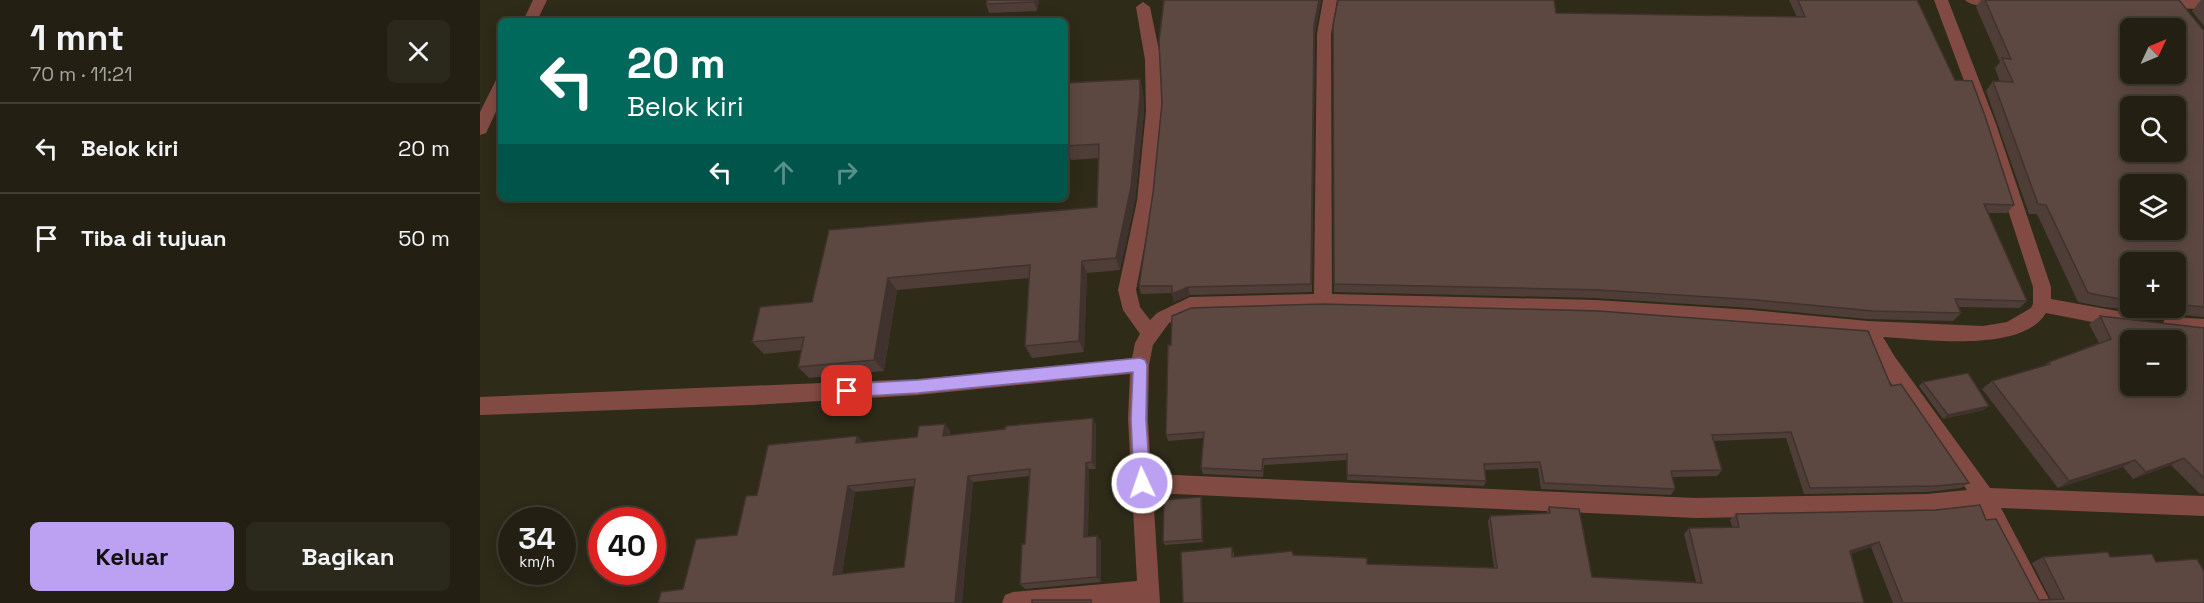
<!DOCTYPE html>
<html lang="id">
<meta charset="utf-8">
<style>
body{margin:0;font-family:"Space Grotesk",sans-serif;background:#2b281c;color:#f1f3f6;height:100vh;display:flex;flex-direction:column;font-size:22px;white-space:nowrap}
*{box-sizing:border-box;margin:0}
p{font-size:20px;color:#a3a3a0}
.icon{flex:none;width:33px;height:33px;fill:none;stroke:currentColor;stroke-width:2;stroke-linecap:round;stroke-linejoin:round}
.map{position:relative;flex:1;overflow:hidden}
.details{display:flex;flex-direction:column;background:#232013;width:480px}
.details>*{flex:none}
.hud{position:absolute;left:18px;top:18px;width:570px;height:183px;border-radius:9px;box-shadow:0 3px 15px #0003,0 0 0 2px #403e33;background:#00695c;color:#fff;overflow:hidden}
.needle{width:39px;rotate:46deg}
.buttons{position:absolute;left:1640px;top:18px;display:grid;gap:12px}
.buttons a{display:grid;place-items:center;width:66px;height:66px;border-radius:9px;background:#232013;box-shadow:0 3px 15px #0003,0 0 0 2px #403e33;font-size:30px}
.speed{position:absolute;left:18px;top:507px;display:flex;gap:12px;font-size:30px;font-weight:700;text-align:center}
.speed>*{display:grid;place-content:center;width:78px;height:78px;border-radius:50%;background:#232013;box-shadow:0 3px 15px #0003,0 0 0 2px #403e33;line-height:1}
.speed small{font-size:15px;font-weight:400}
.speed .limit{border:9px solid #d22;background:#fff;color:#111}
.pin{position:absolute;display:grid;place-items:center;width:51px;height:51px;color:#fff;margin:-26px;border-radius:12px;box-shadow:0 3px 9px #0006}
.me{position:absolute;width:66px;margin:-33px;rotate:357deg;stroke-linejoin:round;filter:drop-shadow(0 0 4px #0008)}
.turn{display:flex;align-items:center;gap:21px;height:126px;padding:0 30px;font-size:27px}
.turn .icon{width:78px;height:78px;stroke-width:2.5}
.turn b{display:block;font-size:42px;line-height:51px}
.lanes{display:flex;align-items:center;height:57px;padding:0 30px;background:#0003;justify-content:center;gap:30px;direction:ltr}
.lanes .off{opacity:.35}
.round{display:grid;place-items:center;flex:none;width:63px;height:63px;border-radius:9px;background:#2b281c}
.summary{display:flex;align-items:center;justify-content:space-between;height:102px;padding:0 30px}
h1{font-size:36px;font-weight:700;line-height:45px}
.action{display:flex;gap:12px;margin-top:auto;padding:12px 30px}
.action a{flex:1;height:69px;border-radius:9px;background:#bca0f2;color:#111;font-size:24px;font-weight:700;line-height:69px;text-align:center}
.action a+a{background:#2b281c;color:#f1f3f6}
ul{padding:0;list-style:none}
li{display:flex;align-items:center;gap:18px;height:90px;padding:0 30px;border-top:2px solid #403e33}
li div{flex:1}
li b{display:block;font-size:22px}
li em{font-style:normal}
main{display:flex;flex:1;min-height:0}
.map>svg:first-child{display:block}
</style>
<main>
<section class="details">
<div class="summary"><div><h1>1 mnt</h1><p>70 m · 11:21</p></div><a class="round"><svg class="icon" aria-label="close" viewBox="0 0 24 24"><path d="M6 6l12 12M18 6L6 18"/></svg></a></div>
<ul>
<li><svg class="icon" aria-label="left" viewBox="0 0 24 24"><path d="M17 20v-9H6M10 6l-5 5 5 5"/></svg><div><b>Belok kiri</b></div><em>20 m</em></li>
<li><svg class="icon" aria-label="arrive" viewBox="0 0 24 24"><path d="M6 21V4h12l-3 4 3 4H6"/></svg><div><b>Tiba di tujuan</b></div><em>50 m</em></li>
</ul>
<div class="action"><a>Keluar</a><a>Bagikan</a></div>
</section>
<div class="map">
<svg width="1724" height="603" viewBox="0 0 1724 603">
<rect width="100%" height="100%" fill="#2f2b19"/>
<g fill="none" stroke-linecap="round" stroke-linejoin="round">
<!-- minor -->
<path fill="#814b43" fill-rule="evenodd" d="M53,0H67L57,21H43Z
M843,0H857L851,34L852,294L1116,300L1272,310L1388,321L1503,326L1527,322L1551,308L1553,304V287L1500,124L1454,0H1468L1516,124L1571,287V299L1643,312L1649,315L1652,320L1649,325L1643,328L1566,313C1541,354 1444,339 1403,337L1415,357L1510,488L1724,496V516L1521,508L1571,603H1548L1500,508L1447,514L1216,518L673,493L680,603H522L525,595L533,592L657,581L648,419L650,374L438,395L272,405L0,415V397L438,379L652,358L655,343L660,334L643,310L638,290L657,201L666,112L665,60L656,7L663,2L670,7L681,60L682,112L673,201L656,290L660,307L670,320L677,313L710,297L834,294L837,34ZM843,309L1116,316L1272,326L1383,336L1401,369L1487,490L1447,494L1216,498L671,474L668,419L669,365L673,345L689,323L712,313Z
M1485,0H1533V1C1526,9 1492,8 1485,0Z
M1680,0H1724V9L1675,8L1673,5Z
M21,79V101L6,133L0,135V112L16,80Z
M1691,317L1724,319V335L1685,331L1682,325L1685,319Z"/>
</g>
<!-- wall -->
<path fill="#4f3e38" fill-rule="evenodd" d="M507,0H559L557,11L509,13L506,4Z
M684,0H841L835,34L832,292L710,295L694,302L692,293L661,294L659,286L673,193L682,103Z
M1309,0H1437L1534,205L1527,213H1508L1547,301L1539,308L1478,307L1481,313L1473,321L1387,319L1272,308L1116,298L854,292L853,25L1076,13L1317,17Z
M1501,0H1699L1724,31V317L1624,307L1598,302L1557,214H1549L1506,91L1513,81L1520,82L1515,68L1520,62L1496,7ZM1650,262H1695V308H1650Z
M1721,0H1724V26L1712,11Z
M660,79L663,93L664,112L655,201L640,270L607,273L604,352L552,358L545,346L550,278L417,290L404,371L329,378L318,367L322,350L284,354L272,342L332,302L617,207L619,158L591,160L586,146V143H585V83Z
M1620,316L1724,328V493L1720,494L1691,465L1653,479L1643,467L1578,488L1502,389L1512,381L1563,366L1569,362L1619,343L1609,324Z
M1443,382L1504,410L1463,419L1439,386Z
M1411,386L1489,483L1481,488L1447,492L1324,494L1306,438L1234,441L1242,470L1237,476L1192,477L1195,489L1191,495L1061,489L1058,468L1004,470L1006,481L1004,486L867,480V460L784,465L783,477L723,474L721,468L724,438L688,441L686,435Z
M613,418L616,425V469H609L608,537L617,536L621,541V582L545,589L540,584L545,544L549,476L493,482L482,603H178L203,589L257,535L277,495L383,443L437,437L465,424L470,431V435ZM435,486L424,567L362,574L375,492Z
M722,501L723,542L685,545L683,542Z
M1069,507L1112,577L1216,582L1204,534L1209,528L1252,527L1250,520L1256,514L1506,520L1559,600H1571L1552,563L1563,557H1630L1676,562L1724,603H1413L1391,547L1371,554L1384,603H703L754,552V557L813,555L887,564L1014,568L1008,521L1010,516L1066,513Z"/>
<!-- shaded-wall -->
<path fill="#40322e" d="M555,0H559L557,11L554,2Z
M839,0H841L835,34L832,292L834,25Z
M660,79L663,93L664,112L655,201L640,270L636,258Z
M602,261L607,273L604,352L599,341Z
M408,278L417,290L404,371L394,360Z
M708,287L710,295L694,302L692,294Z
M1509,406L1504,410L1463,419L1468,415Z
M613,418L616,425V469L612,462Z
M465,424L470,431L469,443L463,436Z
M377,436L384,443H376Z
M1704,458L1691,465L1653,479L1666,472Z
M1655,460L1643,467L1578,488L1589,481Z
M606,463L609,469L608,543L604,537Z
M488,476L493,482L482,603H475Z
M368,486L375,492L361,580L353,575Z
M721,497L722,501L723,542L722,539Z
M617,536L621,541V582L617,577Z
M1399,542L1391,547L1363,557L1370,551Z"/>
<!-- building -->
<path fill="#5c4841" stroke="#40322e" stroke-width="1.5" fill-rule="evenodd" d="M507,0H555L554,2L506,4Z
M684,0H839L834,25L831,284L708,287L692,294V286H659L673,193L682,103L679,41Z
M858,0H1074L1076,13L1325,17L1318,0H1437L1475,80L1492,81L1505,116L1534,205L1504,204L1547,301L1475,299L1481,313L1393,311L1277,300L1119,290L854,284L853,25Z
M1505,0H1699L1724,31V307L1695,304V262H1650V300L1635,298L1608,293L1566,205L1558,204L1513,81L1533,82L1522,58L1531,59ZM1650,28H1695V74H1650ZM1650,106H1695V152H1650ZM1650,184H1695V230H1650Z
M660,79V98L651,187L636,258L602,261L599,341L545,346L550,265L408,278L394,360L318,367L324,337L272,342L280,307L332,302L349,230L617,207L619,144L586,146L588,129H585V83Z
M843,304L1119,311L1388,331L1411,386L1421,384L1489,483L1455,486L1330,488L1311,432L1232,435L1242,470L1191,471L1195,489L1064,483L1060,462L1004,464L1006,481L867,475V454L783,459L782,471L721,468L724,432L686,435L688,345H691L692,316L711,308Z
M1620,316L1724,328V478L1704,458L1666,472L1655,460L1589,481L1512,381L1570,364L1569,362L1631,339ZM1650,340H1695V386H1650Z
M1488,373L1509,406L1468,415L1443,382Z
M613,418L612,462L606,463L604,537L617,536V577L540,584L542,544H545L550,469L488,476L475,603H178L181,592L203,589L216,539L257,535L266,496L277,495L288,445L377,436L376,443L437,437L439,426L465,424L463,436L525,429L526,426ZM435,479L424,567L353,575L368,486Z
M721,497L722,539L683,542L684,500Z
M1500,505L1506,520L1516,519L1559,600L1584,599L1563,557L1628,552L1630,557L1672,554L1676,562L1717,559L1724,571V603H1423L1399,542L1370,551L1384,603H703L701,552L752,547V557L812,551L813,555L887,558V564L1017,568L1010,516L1070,513L1069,507L1099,509L1112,577L1222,583L1209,528L1259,527L1256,514L1456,510Z
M552,600H611V603H552Z"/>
<!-- route -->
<path fill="#bca0f2" stroke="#7a689d" stroke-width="1.5" d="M660,358L665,360L667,365L666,419L670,483L667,488L662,490L657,488L654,483L651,419L653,372L438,393L367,397L362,395L360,391L362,386L367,384L438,380Z"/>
</svg>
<div class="buttons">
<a><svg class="needle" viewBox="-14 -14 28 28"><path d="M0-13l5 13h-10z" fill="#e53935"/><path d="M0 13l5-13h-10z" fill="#a3a3a0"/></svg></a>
<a><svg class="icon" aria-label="search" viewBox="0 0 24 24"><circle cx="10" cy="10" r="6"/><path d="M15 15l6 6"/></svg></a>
<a><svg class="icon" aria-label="layers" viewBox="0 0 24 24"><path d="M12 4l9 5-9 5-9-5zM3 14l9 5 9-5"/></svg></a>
<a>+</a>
<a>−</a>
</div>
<div class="speed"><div>34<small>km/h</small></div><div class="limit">40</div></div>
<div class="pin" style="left:367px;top:391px;background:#d93025"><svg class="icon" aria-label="arrive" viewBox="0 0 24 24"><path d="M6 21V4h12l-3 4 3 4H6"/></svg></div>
<svg class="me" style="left:662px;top:483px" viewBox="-20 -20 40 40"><circle r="17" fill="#bca0f2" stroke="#fff" stroke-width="3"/><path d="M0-11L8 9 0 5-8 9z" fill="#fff"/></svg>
<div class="hud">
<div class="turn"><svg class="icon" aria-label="left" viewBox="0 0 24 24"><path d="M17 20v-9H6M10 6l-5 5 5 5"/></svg><div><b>20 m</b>Belok kiri</div></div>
<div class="lanes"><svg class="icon" aria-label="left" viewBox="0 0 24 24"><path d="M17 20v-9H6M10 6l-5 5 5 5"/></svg><svg class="icon off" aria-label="ahead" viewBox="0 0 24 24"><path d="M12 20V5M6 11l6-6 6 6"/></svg><svg class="icon off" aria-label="right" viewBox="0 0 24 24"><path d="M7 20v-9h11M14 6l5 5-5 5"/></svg></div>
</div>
</div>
</main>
